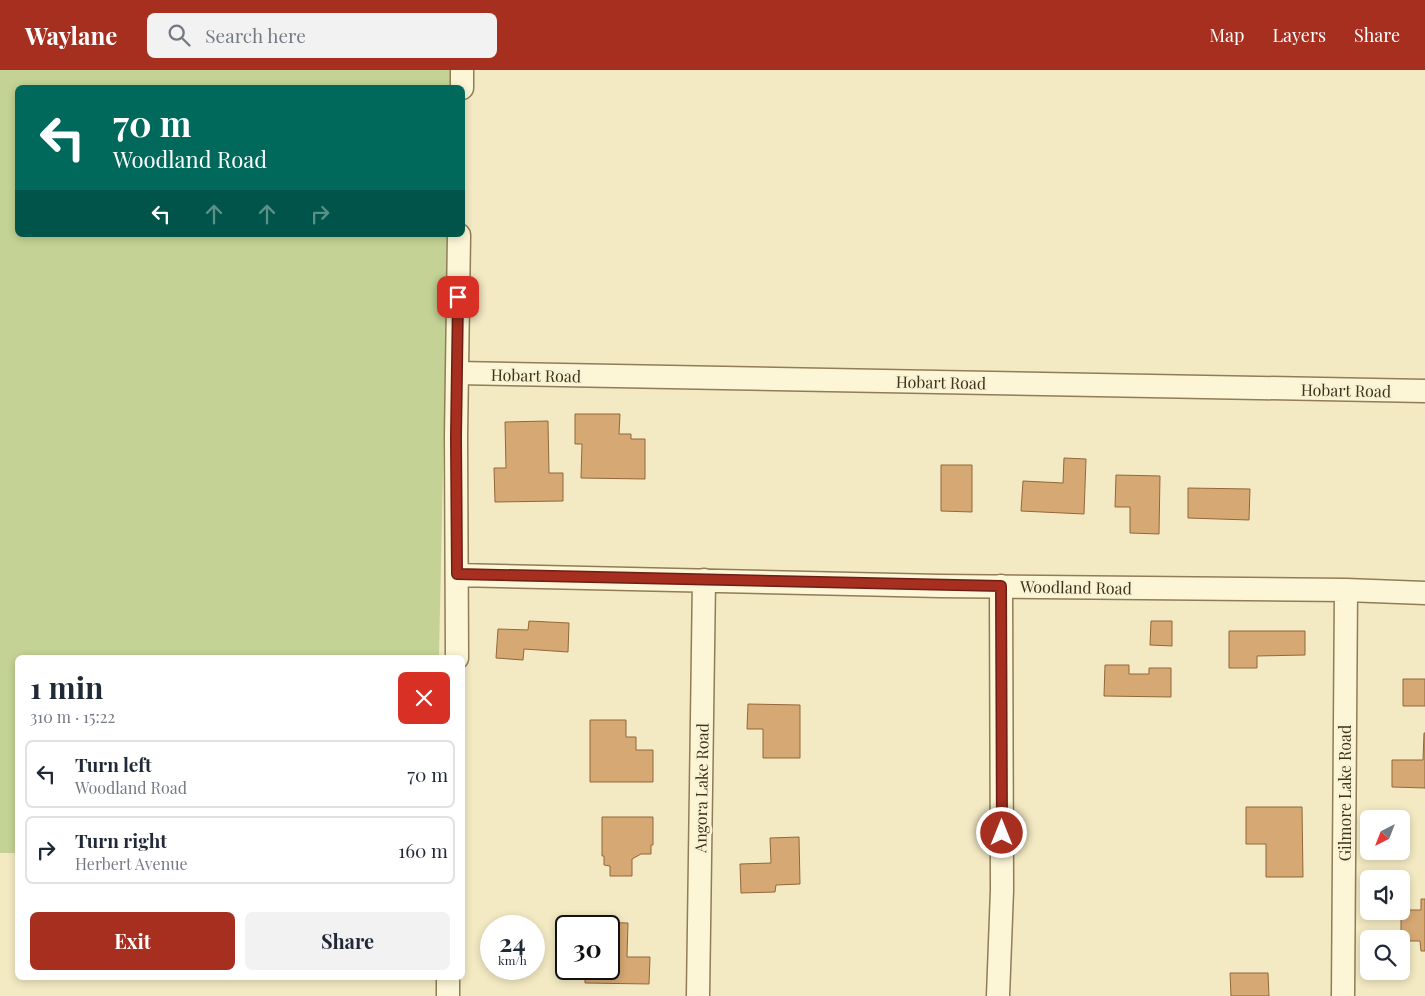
<!DOCTYPE html>
<meta charset="utf-8">
<style>
body{margin:0;font-family:"Playfair Display",serif;background:#f2f2f3;color:#1f2937;height:100vh;display:flex;flex-direction:column;font-size:19px;white-space:nowrap}
*{box-sizing:border-box;margin:0}
p{font-size:16px;color:#747a83}
.icon{flex:none;width:28px;height:28px;fill:none;stroke:currentColor;stroke-width:2;stroke-linecap:round;stroke-linejoin:round}
.map{position:relative;flex:1;overflow:hidden}
.drawer{position:absolute;left:15px;top:585px;width:450px;height:325px;display:flex;flex-direction:column;background:#fff;border-radius:8px;box-shadow:0 2px 8px #0003}
.drawer>*{flex:none}
.guide{position:absolute;left:15px;top:15px;width:450px;height:152px;border-radius:8px;box-shadow:0 2px 8px #0003;background:#00695c;color:#fff;overflow:hidden}
.needle{width:32px;rotate:222deg}
.fabs{position:absolute;left:1360px;top:740px;display:grid;gap:10px}
.fabs a{display:grid;place-items:center;width:50px;height:50px;border-radius:8px;background:#fff;box-shadow:0 2px 8px #0003;font-size:25px}
.speed{position:absolute;left:480px;top:845px;display:flex;gap:10px;font-size:25px;font-weight:700;text-align:center}
.speed>*{display:grid;place-content:center;width:65px;height:65px;border-radius:50%;background:#fff;box-shadow:0 2px 8px #0003;line-height:1}
.speed small{font-size:12px;font-weight:400}
.speed .limit{border:2px solid #111;border-radius:8px;background:#fff;color:#111}
.pin{position:absolute;display:grid;place-items:center;width:42px;height:42px;color:#fff;margin:-21px;border-radius:10px;box-shadow:0 2px 8px #0006}
.me{position:absolute;width:55px;margin:-28px;rotate:0deg;stroke-linejoin:round;filter:drop-shadow(0 0 4px #0008)}
.turn{display:flex;align-items:center;gap:18px;height:105px;padding:0 15px;font-size:22px}
.turn .icon{width:65px;height:65px;stroke-width:2.5}
.turn b{display:block;font-size:35px;line-height:42px}
.lanes{display:flex;align-items:center;height:48px;padding:0 15px;background:#0003;justify-content:center;gap:25px;direction:ltr}
.lanes .off{opacity:.35}
.round{display:grid;place-items:center;flex:none;width:52px;height:52px;border-radius:8px;background:#f2f2f3}
.summary{display:flex;align-items:center;justify-content:space-between;height:85px;padding:0 15px}
h1{font-size:30px;font-weight:700;line-height:38px}
.action{display:flex;gap:10px;margin-top:auto;padding:10px 15px}
.action a{flex:1;height:58px;border-radius:8px;background:#a62f20;color:#fff;font-size:20px;font-weight:700;line-height:58px;text-align:center}
.action a+a{background:#f2f2f3;color:#1f2937}
ul{padding:0;list-style:none}
li{display:flex;align-items:center;gap:15px;height:68px;margin:0 10px 8px;padding:0 5px;border:2px solid #e0e1e3;border-radius:8px}
li div{flex:1}
li b{display:block;font-size:19px}
li em{font-style:normal}
header{display:flex;align-items:center;gap:30px;box-sizing:border-box;height:70px;padding:0 25px;background:#a62f20;color:#fff}
header strong{font-size:24px}
nav{display:flex;gap:28px;margin-inline-start:auto;font-size:18px}
.search{width:350px;height:45px;background:#f2f2f3;display:flex;align-items:center;gap:12px;box-sizing:border-box;padding:0 18px;border-radius:8px;color:#747a83;font-size:19px}
.map>svg:first-child{display:block}
</style>
<header>
<strong>Waylane</strong>
<div class="search"><svg class="icon" aria-label="search" viewBox="0 0 24 24"><circle cx="10" cy="10" r="6"/><path d="M15 15l6 6"/></svg>Search here</div>
<nav><a>Map</a><a>Layers</a><a>Share</a></nav>
</header>
<div class="map">
<svg width="1425" height="926" viewBox="0 0 1425 926">
<rect width="100%" height="100%" fill="#f3eac3"/>
<!-- green -->
<path fill="#c4d395" d="M0,0H452L451,18H18V165H448L439,587L18,588L17,783H0Z"/>
<!-- building -->
<path fill="#d6a874" stroke="#92673a" d="M575,344H620L619,364H631V369H645V409L581,408L582,374H575Z
M548,351L549,403H563V431L495,432L494,398H506L505,352Z
M1064,388L1086,389L1084,444L1021,441L1023,411L1063,413Z
M941,395H972V442L941,441Z
M1116,405L1160,406L1159,464L1130,463V437H1115Z
M1188,418L1250,419L1249,450L1188,448Z
M529,551L569,553L568,582L524,579L523,590L496,588L498,559L528,560Z
M1151,551H1172V576L1150,575Z
M1229,561H1305V585L1257,586V598H1229Z
M1105,595H1129V604H1149V598H1171V627L1104,626Z
M1403,609H1425V636H1403Z
M748,634L800,635V688H763V659H747Z
M590,650H626V667H636V680H653V712H590Z
M1424,663H1425V718L1392,717V690H1423Z
M1246,737H1302L1303,807H1266V774H1246Z
M602,747H653V775H651V784H641L632,789V806H610V796L604,795V786H602Z
M799,767L800,814L776,815L775,822L741,823L740,794L771,793L770,768Z
M1421,829H1425V881H1421L1420,871H1401V840H1421Z
M586,852L628,853L627,887H650L649,914L585,913V899H609V856H586Z
M1230,903H1268L1269,926H1231Z"/>
<g fill="none" stroke-linecap="round" stroke-linejoin="round">
<!-- minor casing -->
<g stroke="#907c57" stroke-width="25">
<path id="minor" d="M462,18V0
M457,303L1425,321
M457,505L940,516L1346,520L1425,523
M457,588L456,367L459,165
M448,926V908
M698,926L704,510
M998,926L1002,820L1001,516
M1343,926L1346,520"/>
</g>
<!-- minor -->
<use href="#minor" stroke="#fcf6d7" stroke-width="22"/>
</g>
<g fill="none" stroke-linecap="round" stroke-linejoin="round">
<!-- route casing -->
<g stroke="#6c1f15" stroke-width="12">
<path id="route" d="M458,227L456,367L457,504L1001,516L1002,763"/>
</g>
<!-- route -->
<use href="#route" stroke="#a62f20" stroke-width="9"/>
</g>
<g text-anchor="middle" dominant-baseline="central" stroke-width="5" stroke-linejoin="round" paint-order="stroke">
<!-- street labels -->
<g font-size="16" fill="#3e311d" stroke="#f9f3d3">
<text transform="translate(536 305) rotate(1)">Hobart Road</text>
<text transform="translate(941 312) rotate(1)">Hobart Road</text>
<text transform="translate(1346 320) rotate(1)">Hobart Road</text>
<text transform="translate(1076 517) rotate(1)">Woodland Road</text>
<text transform="translate(701 718) rotate(-89)">Angora Lake Road</text>
<text transform="translate(1344 723) rotate(-90)">Gilmore Lake Road</text>
</g>
</g>
</svg>
<div class="fabs">
<a><svg class="needle" viewBox="-14 -14 28 28"><path d="M0-13l5 13h-10z" fill="#e53935"/><path d="M0 13l5-13h-10z" fill="#747a83"/></svg></a>
<a><svg class="icon" aria-label="sound" viewBox="0 0 24 24"><path d="M4 9h4l5-4v14l-5-4H4zM17 9q2 3 0 6"/></svg></a>
<a><svg class="icon" aria-label="search" viewBox="0 0 24 24"><circle cx="10" cy="10" r="6"/><path d="M15 15l6 6"/></svg></a>
</div>
<div class="speed"><div>24<small>km/h</small></div><div class="limit">30</div></div>
<div class="pin" style="left:458px;top:227px;background:#d93025"><svg class="icon" aria-label="arrive" viewBox="0 0 24 24"><path d="M6 21V4h12l-3 4 3 4H6"/></svg></div>
<svg class="me" style="left:1002px;top:763px" viewBox="-20 -20 40 40"><circle r="17" fill="#a62f20" stroke="#fff" stroke-width="3"/><path d="M0-11L8 9 0 5-8 9z" fill="#fff"/></svg>
<div class="guide">
<div class="turn"><svg class="icon" aria-label="left" viewBox="0 0 24 24"><path d="M17 20v-9H6M10 6l-5 5 5 5"/></svg><div><b>70 m</b>Woodland Road</div></div>
<div class="lanes"><svg class="icon" aria-label="left" viewBox="0 0 24 24"><path d="M17 20v-9H6M10 6l-5 5 5 5"/></svg><svg class="icon off" aria-label="ahead" viewBox="0 0 24 24"><path d="M12 20V5M6 11l6-6 6 6"/></svg><svg class="icon off" aria-label="ahead" viewBox="0 0 24 24"><path d="M12 20V5M6 11l6-6 6 6"/></svg><svg class="icon off" aria-label="right" viewBox="0 0 24 24"><path d="M7 20v-9h11M14 6l5 5-5 5"/></svg></div>
</div>
<section class="drawer">
<div class="summary"><div><h1>1 min</h1><p>310 m · 15:22</p></div><a class="round" style="background:#d93025;color:#fff"><svg class="icon" aria-label="close" viewBox="0 0 24 24"><path d="M6 6l12 12M18 6L6 18"/></svg></a></div>
<ul>
<li><svg class="icon" aria-label="left" viewBox="0 0 24 24"><path d="M17 20v-9H6M10 6l-5 5 5 5"/></svg><div><b>Turn left</b><p>Woodland Road</p></div><em>70 m</em></li>
<li><svg class="icon" aria-label="right" viewBox="0 0 24 24"><path d="M7 20v-9h11M14 6l5 5-5 5"/></svg><div><b>Turn right</b><p>Herbert Avenue</p></div><em>160 m</em></li>
</ul>
<div class="action"><a>Exit</a><a>Share</a></div>
</section>
</div>
